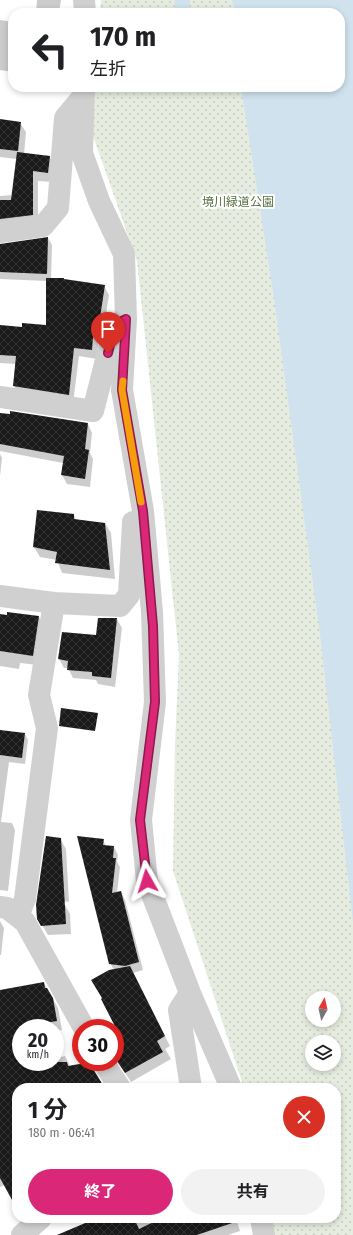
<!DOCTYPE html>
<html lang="ja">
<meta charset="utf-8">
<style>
body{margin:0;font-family:"Fira Sans Condensed","Noto Sans JP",sans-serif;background:#f2f2f2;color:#202124;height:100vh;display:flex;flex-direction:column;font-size:15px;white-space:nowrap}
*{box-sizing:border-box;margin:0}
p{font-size:13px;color:#757577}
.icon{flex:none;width:22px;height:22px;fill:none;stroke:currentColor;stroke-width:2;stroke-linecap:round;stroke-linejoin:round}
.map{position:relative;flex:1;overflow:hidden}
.panel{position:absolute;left:12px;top:1083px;width:329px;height:140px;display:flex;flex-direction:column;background:#fff;border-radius:16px;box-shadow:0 2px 6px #0003}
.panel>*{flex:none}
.hud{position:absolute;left:8px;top:8px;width:337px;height:84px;border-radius:16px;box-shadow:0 2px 6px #0003;background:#fff;color:#202124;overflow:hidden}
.needle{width:26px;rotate:8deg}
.fabs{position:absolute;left:305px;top:991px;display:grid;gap:8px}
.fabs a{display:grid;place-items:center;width:36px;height:36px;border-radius:50%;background:#fff;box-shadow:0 2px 6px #0003;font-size:20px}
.speed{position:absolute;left:12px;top:1019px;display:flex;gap:8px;font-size:20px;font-weight:700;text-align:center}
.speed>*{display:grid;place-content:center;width:52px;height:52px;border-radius:50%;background:#fff;box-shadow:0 2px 6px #0003;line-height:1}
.speed small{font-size:10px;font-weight:400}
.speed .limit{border:6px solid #d22;background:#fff;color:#111}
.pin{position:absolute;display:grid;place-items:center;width:34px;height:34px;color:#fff;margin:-41px -17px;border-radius:50% 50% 50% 0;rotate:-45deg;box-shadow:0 0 4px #0007}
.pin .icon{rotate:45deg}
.me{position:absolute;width:44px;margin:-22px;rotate:354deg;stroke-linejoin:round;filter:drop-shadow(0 0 3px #0008)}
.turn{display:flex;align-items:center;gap:14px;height:84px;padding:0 16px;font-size:18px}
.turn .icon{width:52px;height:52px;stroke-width:2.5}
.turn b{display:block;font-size:28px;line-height:34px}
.round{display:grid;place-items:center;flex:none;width:42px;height:42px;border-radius:21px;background:#f2f2f2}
.head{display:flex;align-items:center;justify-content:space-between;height:68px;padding:0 16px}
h1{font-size:24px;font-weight:700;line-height:30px}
.primary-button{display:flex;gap:8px;margin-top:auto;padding:8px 16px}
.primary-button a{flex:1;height:46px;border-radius:24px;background:#db2777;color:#fff;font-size:16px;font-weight:700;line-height:46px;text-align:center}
.primary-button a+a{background:#f2f2f2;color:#202124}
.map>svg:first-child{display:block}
</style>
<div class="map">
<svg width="353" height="1235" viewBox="0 0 353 1235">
<defs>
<pattern id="park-dots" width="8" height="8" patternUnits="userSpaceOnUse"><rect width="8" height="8" fill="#e6ecdf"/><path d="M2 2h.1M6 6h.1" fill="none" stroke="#c6cbc0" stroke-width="1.8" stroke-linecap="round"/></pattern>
<pattern id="building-cross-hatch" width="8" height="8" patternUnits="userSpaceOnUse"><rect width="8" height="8" fill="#1a1a1a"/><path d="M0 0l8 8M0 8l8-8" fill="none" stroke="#333"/></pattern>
</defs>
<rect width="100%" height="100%" fill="#fff"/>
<!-- park -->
<path fill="url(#park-dots)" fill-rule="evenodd" d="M101,0H353V1235H275L272,1218H336V1088H244L173,871L175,744L179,655L137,261L92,133L95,87H340V13H100ZM312,998H334V1020H312ZM312,1042H334V1064H312Z"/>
<!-- water -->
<path fill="#cfe2ee" d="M175,0H190L189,13H174Z
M232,0H353V922L320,634L273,291L241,87H340V13H236Z"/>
<!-- shadow -->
<path fill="#0003" d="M37,0H61L59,13H36Z
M0,20L13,22V72L0,70Z
M0,120L20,123L26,132L24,154L49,156L55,166L53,182L38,181V224L0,227V196L13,195L17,159L0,157Z
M48,238L52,245L51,279L104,286L109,295L103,333L99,332L97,359L79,356L73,403L19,395L14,386L16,364L0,363V326L22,328L47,326V281L0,279V245Z
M0,414L88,424L92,433L90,453L93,459L90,487L67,484L62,475L63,463L0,451Z
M0,454L2,458L0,476Z
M74,515L76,520L105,523L111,533L115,579L62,573L57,560L40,557L34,547Z
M0,615L39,617L44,626L38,665L20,663L19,669L0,666Z
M117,619L122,628L115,687L98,684L96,680L73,678L68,668H64L59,659L97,636Z
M0,731L25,734L28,740L25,764L9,762L1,822L12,823L15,830L8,891L0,890Z
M78,837L103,840L106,846L114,847L118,855L117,862L120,867L117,893L121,892L125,900L143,970L133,973L170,1046L165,1049L171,1059L131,1082L121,1066L115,1049V1045L124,1040L114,970L110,963Z
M60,839L66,849L69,902L46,899Z
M65,905L70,914L71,934L48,935L38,918Z
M0,921L4,928L1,955H0Z
M44,983L58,1008L62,1030L55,1031V1028H21V1062H55V1058L65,1056L70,1066L90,1063L104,1088H17V1207L5,1185L0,1187V991Z
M100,1218H236L240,1231L228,1235H65Z"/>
<!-- building -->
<path fill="url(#building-cross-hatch)" d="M0,119L21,122L18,151L0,149Z
M17,152L50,156L48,173L33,171V215L0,219V200H11Z
M48,237L47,274L0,272V244Z
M46,278H64V279L105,285L99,324H94L92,350L74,348L69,395L13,386L16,356L0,355V325L22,327V323L46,325Z
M10,411L88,423L85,449L89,450L85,479L61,475L64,456L0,444V413L10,414Z
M37,510L74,514V519L105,523L110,570L55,563L57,552L33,547Z
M7,612L39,616L33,656L0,651V614L7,615Z
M98,618H117L111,678L92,676V672L67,670L68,661L58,659L62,632L96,635Z
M61,708L98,713L95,731L59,726Z
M0,730L25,733L22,758L0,755Z
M46,836L61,838L66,924L41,926L37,919L36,905Z
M77,836L104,839L103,845L114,846L113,858H116L112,893L121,891L139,962L125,966L109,964Z
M130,966L165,1036L157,1041L163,1052L125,1073L115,1058V1044L122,1040L101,999L102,998L91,980L109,970Z
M44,982L45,988H47L53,998L57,1021L21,1027V1062H67L68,1066L91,1062L93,1069L103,1085L98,1088H17V1209L0,1178V990Z
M97,1218H134L139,1229L162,1218H237L238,1221L197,1235H57Z"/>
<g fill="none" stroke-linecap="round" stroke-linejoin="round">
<!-- minor -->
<path stroke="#d0d0d0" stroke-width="22" d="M84,0L85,13
M84,87L82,153L99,201L124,254L126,319L122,390L143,511L152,612L155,702L141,820L147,881L190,993L231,1088
M0,232L43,226L58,208L65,118L84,95
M0,397L93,411L115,325L122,321
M0,596L54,603L120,606L129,595L133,522
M0,907L7,908L25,922L84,1028
M18,916L25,899L47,728L39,695L54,603
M190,993L179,1010L191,1088
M103,1062L120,1088
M261,1218L264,1235
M22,1235L41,1218"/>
</g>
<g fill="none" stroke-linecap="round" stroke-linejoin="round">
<!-- route casing -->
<g stroke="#8e194d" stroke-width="10">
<path id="route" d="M108,353L115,325L126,319L122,390L143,511L153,626L155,702L140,820L147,881"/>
</g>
<!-- route -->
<use href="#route" stroke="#db2777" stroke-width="7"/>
<!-- slow -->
<path stroke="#f59e0b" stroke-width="7" d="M123,381L122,390L141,502"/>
</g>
<g text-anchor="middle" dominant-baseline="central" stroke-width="4" stroke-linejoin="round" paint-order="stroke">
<!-- park labels -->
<g font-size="12" fill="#56703f" stroke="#fff">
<text x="238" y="202">境川緑道公園</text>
</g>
</g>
</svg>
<div class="fabs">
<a><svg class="needle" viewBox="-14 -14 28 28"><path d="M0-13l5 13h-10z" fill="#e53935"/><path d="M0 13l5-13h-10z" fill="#757577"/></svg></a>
<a><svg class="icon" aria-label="layers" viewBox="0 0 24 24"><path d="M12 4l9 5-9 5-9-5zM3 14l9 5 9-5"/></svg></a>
</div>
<div class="speed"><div>20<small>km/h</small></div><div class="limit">30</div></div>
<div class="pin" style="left:108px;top:353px;background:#d93025"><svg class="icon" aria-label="arrive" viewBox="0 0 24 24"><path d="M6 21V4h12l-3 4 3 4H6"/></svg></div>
<svg class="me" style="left:147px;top:881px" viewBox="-20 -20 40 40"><path d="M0-17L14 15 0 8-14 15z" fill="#db2777" stroke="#fff" stroke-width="4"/></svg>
<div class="hud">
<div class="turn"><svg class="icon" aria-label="left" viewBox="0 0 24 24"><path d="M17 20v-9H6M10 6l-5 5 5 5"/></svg><div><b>170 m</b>左折</div></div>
</div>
<section class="panel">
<div class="head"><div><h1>1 分</h1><p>180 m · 06:41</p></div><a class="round" style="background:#d93025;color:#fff"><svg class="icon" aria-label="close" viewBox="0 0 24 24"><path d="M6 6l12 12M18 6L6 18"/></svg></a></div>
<div class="primary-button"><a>終了</a><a>共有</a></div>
</section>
</div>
